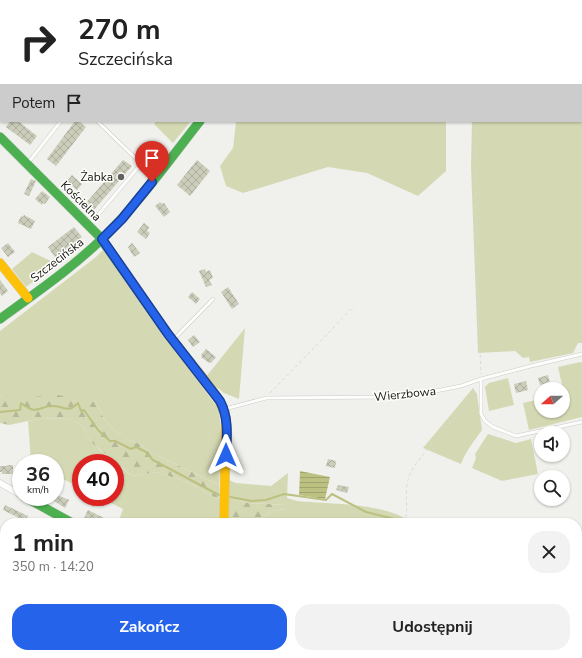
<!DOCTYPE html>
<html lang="pl">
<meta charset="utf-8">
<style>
body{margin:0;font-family:"Nunito Sans",sans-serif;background:#f2f2f2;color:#222;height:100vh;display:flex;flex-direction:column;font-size:15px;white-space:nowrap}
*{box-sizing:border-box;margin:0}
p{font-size:13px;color:#767676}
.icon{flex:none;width:22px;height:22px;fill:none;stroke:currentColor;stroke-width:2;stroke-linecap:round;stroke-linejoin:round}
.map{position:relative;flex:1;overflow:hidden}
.panel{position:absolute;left:0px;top:518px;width:582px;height:140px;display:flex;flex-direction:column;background:#fff;border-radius:16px 16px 0 0;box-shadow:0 1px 3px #0004}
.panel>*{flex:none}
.hud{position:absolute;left:0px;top:0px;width:582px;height:122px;box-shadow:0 1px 3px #0004;background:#fff;color:#222;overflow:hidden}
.needle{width:26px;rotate:249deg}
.buttons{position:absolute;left:534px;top:382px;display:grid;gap:8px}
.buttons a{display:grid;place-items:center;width:36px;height:36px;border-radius:50%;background:#fff;box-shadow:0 1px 3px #0004;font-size:20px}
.speed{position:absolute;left:12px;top:454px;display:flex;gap:8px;font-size:20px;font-weight:700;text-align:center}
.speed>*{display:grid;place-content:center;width:52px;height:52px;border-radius:50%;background:#fff;box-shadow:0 1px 3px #0004;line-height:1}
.speed small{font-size:10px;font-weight:400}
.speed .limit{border:6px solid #d22;background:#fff;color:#111}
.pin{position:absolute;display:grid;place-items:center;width:34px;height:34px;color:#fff;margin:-41px -17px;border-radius:50% 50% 50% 0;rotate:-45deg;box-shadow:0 0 4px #0007}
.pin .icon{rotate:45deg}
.me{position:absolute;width:44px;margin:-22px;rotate:0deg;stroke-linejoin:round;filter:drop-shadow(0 0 3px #0008)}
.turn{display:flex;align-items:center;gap:14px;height:84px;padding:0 12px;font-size:18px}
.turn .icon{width:52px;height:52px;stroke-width:2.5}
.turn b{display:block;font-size:28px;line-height:34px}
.then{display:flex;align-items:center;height:38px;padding:0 12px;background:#0003;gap:8px;font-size:15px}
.round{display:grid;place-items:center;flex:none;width:42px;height:42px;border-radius:16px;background:#f2f2f2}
.overview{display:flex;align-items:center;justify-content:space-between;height:68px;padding:0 12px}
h1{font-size:24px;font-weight:700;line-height:30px}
.primary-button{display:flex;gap:8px;margin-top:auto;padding:8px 12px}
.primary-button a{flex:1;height:46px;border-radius:16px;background:#2563eb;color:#fff;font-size:16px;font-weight:700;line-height:46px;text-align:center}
.primary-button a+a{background:#f2f2f2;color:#222}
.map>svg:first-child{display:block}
</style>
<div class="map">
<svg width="582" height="658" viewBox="0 0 582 658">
<defs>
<pattern id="forest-firs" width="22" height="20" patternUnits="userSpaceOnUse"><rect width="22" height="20" fill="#d5d9b3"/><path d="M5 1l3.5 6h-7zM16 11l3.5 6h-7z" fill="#b6b999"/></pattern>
<pattern id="water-rules" width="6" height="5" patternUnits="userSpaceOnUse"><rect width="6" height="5" fill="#bcc080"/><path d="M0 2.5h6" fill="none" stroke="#a1a46e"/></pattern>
<pattern id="building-cross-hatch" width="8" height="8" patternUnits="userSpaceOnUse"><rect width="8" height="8" fill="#cbccb9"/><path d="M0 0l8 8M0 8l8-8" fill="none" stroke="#adae9e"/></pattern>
</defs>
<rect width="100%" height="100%" fill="#f0f1ed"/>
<!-- grass -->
<path fill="#d5d9b3" d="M558,0H582V343H578L573,353L530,362L529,357L523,358L515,351L478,353L471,167L472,121H581V1H557Z
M156,121H191L173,143L154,124Z
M230,121H446V171L418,196L367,173L328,167L243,193L226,186L220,166L233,148L236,122Z
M104,249L219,410L222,439L219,485L150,452L140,444L129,440L116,432L104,419L96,402L4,399L0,395V331L96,257Z
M32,252L57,264L26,287L12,269Z
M245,328L239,399L224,393L205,378Z
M580,362L582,363V417L529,430L523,403L541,399V411H563V389L558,367Z
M508,378L514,405L489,411L485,387L489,383Z
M473,388L477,394L482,430C474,441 466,451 461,464L423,448Z
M66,418L82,425L92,443L115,463H81V488L55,475V463L31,462L28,421L38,419Z
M488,434L516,443L531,439L538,474L502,481L472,468L476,458L475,454Z
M115,463L132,476L157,472L187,482L220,500L221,523H118L123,509L99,497H115Z
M288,473L287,498L297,501C329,504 381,503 408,520L406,523H256L271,511L286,509V505L248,503L228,498L229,480L236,483L271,486Z
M0,530L5,554V653H161L160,658H0Z
M582,547V604L578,611V633L582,635V658H505L509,653H577V551Z
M234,653H254L255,655L244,658H234Z
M475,653H501L497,658H483Z"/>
<!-- forest -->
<path fill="url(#forest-firs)" d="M0,395L4,399L58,395L96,402L104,419L116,432L129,440L140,444L150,452L219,485L220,500L187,482L157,472L132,476L92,443L82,425L66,418L38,419L9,425L0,423Z
M228,498L248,503L286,505V509L271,511L256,523H228Z
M57,653H73L77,658H59Z"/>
<!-- water -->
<path fill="url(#water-rules)" d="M300,471L330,477L325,499L299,495Z
M74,653H106V658H81Z"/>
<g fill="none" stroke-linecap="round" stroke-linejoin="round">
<!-- stream -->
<path stroke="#bcc080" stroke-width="2" d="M0,412L20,410L21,403C39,417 38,405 54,406C66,407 68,413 78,403L81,411L84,410L98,430L110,441H115L131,449L136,447L146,452L153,460L219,495
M230,497L252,501L266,500L284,494L326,500L332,494L366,512L399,520
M408,522L410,523
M55,658L61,653
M501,658L505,653"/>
</g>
<!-- building -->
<path fill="url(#building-cross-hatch)" d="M10,121H18L37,136L30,145L6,127Z
M75,121H79L86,127L56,166L47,159Z
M123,160L132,166L93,211L86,203Z
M197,160L210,171L190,196L177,185Z
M72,175L82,184L77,190L67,181Z
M31,179L36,181L29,196L24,194Z
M42,191L50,197L45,204L43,203L42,205L35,199Z
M160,202L162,204L164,203L170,212L164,217L155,206Z
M24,215L35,221L31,229L18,223L21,216L23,217Z
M144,223L149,227L147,231L150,233L146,239L137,232Z
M74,227L82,237L55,257L48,247Z
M8,243L15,252L8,257L1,248Z
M132,243L140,253L134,257L128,247Z
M205,269L206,272L210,270L213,278L209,280L212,285L206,287L199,271Z
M0,280L8,291L2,296L0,293Z
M228,287L239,304L232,309L221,292Z
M192,292L200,299L196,304L188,297Z
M194,335L200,342L193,347L188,340Z
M206,349L216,357L211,363L210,362L209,363L201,357L202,356L201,355Z
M548,375L550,383L540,385L538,378Z
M526,381L528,390L516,393L514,384Z
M328,459L336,461L335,468L326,466Z
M7,465H13V474H2V472H0V466H7Z
M338,485L349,487L347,493L336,490Z
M57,495L69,500L65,508L54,501Z
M5,505L28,516L25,521L3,510Z
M88,510L104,518L101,523H87L89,520L84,518Z
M170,653H182V658H170Z"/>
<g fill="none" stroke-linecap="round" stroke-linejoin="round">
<!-- lane casing -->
<g stroke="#cbcbc9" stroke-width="4">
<path id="lane" d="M97,121L154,176
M28,163L61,121
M97,216L141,164
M174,339L213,299
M481,379V414L485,421L493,427L516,436L582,422
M225,409L266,398L389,397L415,395L461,386L481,379L531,366L582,354"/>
</g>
<!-- street casing -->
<g stroke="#cbcbc9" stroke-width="7">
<path id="street" d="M71,0L72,1
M252,0V1
M28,1L29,0
M162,1L164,0
M0,68L1,65
M0,483L21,495
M231,653V658"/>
</g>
<!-- fast casing -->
<g stroke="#cbcbc9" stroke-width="10">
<path id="fast" d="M0,137L99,236L168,334L191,363
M0,319C37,292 75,266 107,234C142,199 170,159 200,121
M25,497L72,523"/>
</g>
<!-- slow casing -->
<g stroke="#cbcbc9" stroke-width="10">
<path id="slow" d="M295,1L296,0
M0,263L28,298
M191,363C204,380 221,397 226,418L224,523"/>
</g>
<!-- path -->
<path stroke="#d8d8d8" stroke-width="1" stroke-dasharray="3 3" stroke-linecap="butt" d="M553,1L554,0
M475,121L477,281L481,374
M270,393L311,351L354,306
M404,523C410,509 403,492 409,477C412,467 420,459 426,451C442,431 461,413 476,392"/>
<!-- lane -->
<use href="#lane" stroke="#fdfdfc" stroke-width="3"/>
<!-- street -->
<use href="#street" stroke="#fdfdfc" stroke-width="6"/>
<!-- fast -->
<use href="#fast" stroke="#4caf50" stroke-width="9"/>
<!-- slow -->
<use href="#slow" stroke="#ffc107" stroke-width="9"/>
</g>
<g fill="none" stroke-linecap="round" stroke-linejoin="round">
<!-- route casing -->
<g stroke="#184099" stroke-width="10">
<path id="route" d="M152,182L122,219L102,239L168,334L220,401C229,418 227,437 226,455"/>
</g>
<!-- route -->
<use href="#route" stroke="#2563eb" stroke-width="7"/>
</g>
<!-- markers -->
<circle fill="#62625f" stroke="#fefffb" stroke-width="1.5" cx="121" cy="177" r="4"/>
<g text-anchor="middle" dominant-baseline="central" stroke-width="3" stroke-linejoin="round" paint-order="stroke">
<!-- poi labels -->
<g font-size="12" fill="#151513" stroke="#fefffb" text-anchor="end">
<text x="113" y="177">Żabka</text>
</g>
<!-- street labels -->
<g font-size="12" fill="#151513" stroke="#fefffb">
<text transform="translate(81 201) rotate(45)">Kościelna</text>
<text transform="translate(57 260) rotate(-38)">Szczecińska</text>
<text transform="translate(405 394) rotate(-6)">Wierzbowa</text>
</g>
</g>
</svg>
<div class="buttons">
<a><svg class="needle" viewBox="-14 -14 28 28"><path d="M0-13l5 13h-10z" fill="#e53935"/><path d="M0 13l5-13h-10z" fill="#767676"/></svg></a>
<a><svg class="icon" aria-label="sound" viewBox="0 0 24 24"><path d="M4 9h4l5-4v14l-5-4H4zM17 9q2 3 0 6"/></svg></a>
<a><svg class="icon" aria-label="search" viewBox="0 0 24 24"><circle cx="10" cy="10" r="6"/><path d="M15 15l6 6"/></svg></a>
</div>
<div class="speed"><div>36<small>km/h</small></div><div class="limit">40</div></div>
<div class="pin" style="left:152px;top:182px;background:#d93025"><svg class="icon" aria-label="arrive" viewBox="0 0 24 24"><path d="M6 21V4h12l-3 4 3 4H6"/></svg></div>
<svg class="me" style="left:226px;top:455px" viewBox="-20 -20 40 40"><path d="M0-17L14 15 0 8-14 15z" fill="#2563eb" stroke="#fff" stroke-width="4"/></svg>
<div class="hud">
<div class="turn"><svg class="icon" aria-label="right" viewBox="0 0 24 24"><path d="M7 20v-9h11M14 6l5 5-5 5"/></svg><div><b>270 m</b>Szczecińska</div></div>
<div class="then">Potem<svg class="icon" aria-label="arrive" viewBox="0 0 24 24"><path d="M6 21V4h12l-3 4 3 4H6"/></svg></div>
</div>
<section class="panel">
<div class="overview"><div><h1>1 min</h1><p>350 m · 14:20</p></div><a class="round"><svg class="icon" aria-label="close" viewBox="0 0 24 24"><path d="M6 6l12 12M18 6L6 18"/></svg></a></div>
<div class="primary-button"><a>Zakończ</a><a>Udostępnij</a></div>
</section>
</div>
